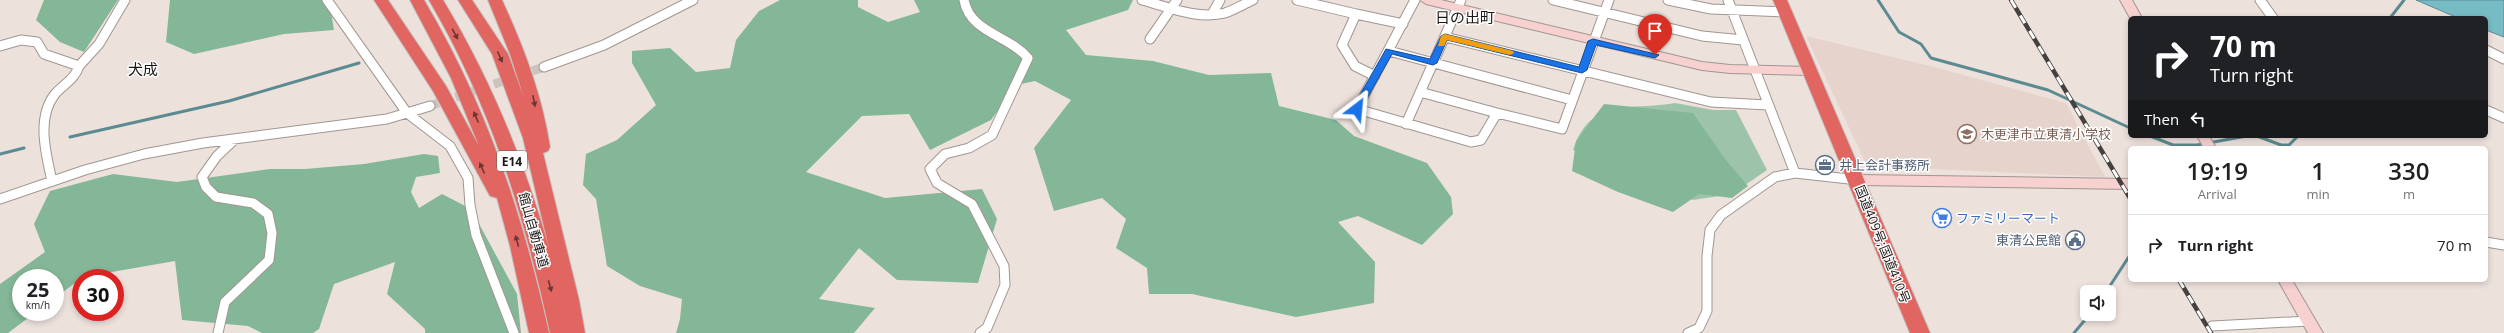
<!DOCTYPE html>
<meta charset="utf-8">
<style>
body{margin:0;font-family:"Open Sans","Noto Sans JP",sans-serif;background:#f2f2f2;color:#202124;height:100vh;display:flex;flex-direction:column;font-size:15px;white-space:nowrap}
*{box-sizing:border-box;margin:0}
p{font-size:13px;color:#757577}
.icon{flex:none;width:22px;height:22px;fill:none;stroke:currentColor;stroke-width:2;stroke-linecap:round;stroke-linejoin:round}
.map{position:relative;flex:1;overflow:hidden}
.side{position:absolute;left:2128px;top:146px;width:360px;height:136px;display:flex;flex-direction:column;background:#fff;border-radius:6px;box-shadow:0 2px 6px #0003}
.side>*{flex:none}
.top-card{position:absolute;left:2128px;top:16px;width:360px;height:122px;border-radius:6px;box-shadow:0 2px 6px #0003;background:#202124;color:#fff;overflow:hidden}
.buttons{position:absolute;left:2080px;top:285px;display:grid;gap:8px}
.buttons a{display:grid;place-items:center;width:36px;height:36px;border-radius:6px;background:#fff;box-shadow:0 2px 6px #0003;font-size:20px}
.speed{position:absolute;left:12px;top:269px;display:flex;gap:8px;font-size:20px;font-weight:700;text-align:center}
.speed>*{display:grid;place-content:center;width:52px;height:52px;border-radius:50%;background:#fff;box-shadow:0 2px 6px #0003;line-height:1}
.speed small{font-size:10px;font-weight:400}
.speed .limit{border:6px solid #d22;background:#fff;color:#111}
.pin{position:absolute;display:grid;place-items:center;width:34px;height:34px;color:#fff;margin:-41px -17px;border-radius:50% 50% 50% 0;rotate:-45deg;box-shadow:0 0 4px #0007}
.pin .icon{rotate:45deg}
.me{position:absolute;width:44px;margin:-22px;rotate:29deg;stroke-linejoin:round;filter:drop-shadow(0 0 3px #0008)}
.turn{display:flex;align-items:center;gap:14px;height:84px;padding:0 16px;font-size:18px}
.turn .icon{width:52px;height:52px;stroke-width:2.5}
.turn b{display:block;font-size:28px;line-height:34px}
.then{display:flex;align-items:center;height:38px;padding:0 16px;background:#0003;gap:8px;font-size:15px}
.eta{display:flex;justify-content:space-evenly;align-items:center;height:68px;text-align:center}
.eta b{font-size:24px;font-weight:600;line-height:28px}
ul{padding:0;list-style:none}
li{display:flex;align-items:center;gap:12px;height:60px;padding:0 16px;border-top:1px solid #e0e0e0}
li div{flex:1}
li b{display:block;font-size:15px}
li em{font-style:normal}
.map>svg:first-child{display:block}
</style>
<div class="map">
<svg width="2504" height="333" viewBox="0 0 2504 333">
<rect width="100%" height="100%" fill="#ede1dc"/>
<!-- built -->
<path fill="#e6d3cb" d="M1806,36L1938,68L2066,103L2105,177L1867,166Z"/>
<!-- green -->
<path fill="#9dc4ab" d="M1675,103L1713,110H1736L1767,170L1732,194L1693,200L1573,150C1591,96 1630,111 1675,103Z"/>
<!-- forest -->
<path fill="#84b797" d="M44,0H118L84,52L60,42L36,20Z
M170,0H329L334,30L284,34L194,54L166,42Z
M780,0H858V7L888,22L920,12L914,0H1133L1128,10L1066,30L1086,55L1153,61L1209,75L1271,73L1279,106L1336,120L1354,136L1427,163L1451,197L1453,214L1422,245L1358,216L1338,222L1375,262L1374,303L1296,317L1192,294H1149L1147,268L1116,248L1126,219L1102,198L1054,211L1034,148L1071,100L1035,81L1016,85L991,120L930,150L909,114L862,116L806,172L885,198L982,189L997,219L978,283L897,280L859,248L819,299L875,308L854,333H676L680,319L682,299L640,286L607,266L596,199L583,185L586,154L617,140L656,105L632,63V51L670,48L696,72L730,68L736,40L759,11Z
M1604,104L1693,113L1725,159L1748,186L1732,198L1699,194L1673,212L1618,192L1572,171L1576,141Z
M424,154L438,156L440,173L416,177L411,192L419,208L442,194L471,209L517,294L521,333H425V329L387,294L395,262L334,284L319,329L313,333H262L248,326L182,320L175,261L83,277L55,298V278H21V312H36L8,333H0V284L45,252L34,224L50,191L113,174L177,182L270,169H305L364,164Z"/>
<!-- water -->
<path fill="#77bcc5" stroke="#5b8a90" d="M2416,0H2504V37L2486,30V18H2458Z"/>
<g fill="none" stroke-linecap="round" stroke-linejoin="round">
<!-- stream -->
<path stroke="#5b8a90" stroke-width="3" d="M1878,0L1899,32L1921,44L1931,58L2048,90L2130,128
M2390,18L2404,0
M2150,136L2173,145H2197L2247,136
M2257,136L2281,145H2289L2298,136
M70,137L229,101L359,63
M0,154L24,148
M2106,292L2130,255
M2074,333L2090,314"/>
<!-- street-tunnel -->
<path stroke="#cdc3be" stroke-width="9" stroke-dasharray="9 4.5" stroke-linecap="butt" d="M430,106L544,67"/>
<!-- street casing -->
<g stroke="#a09691" stroke-width="11">
<path id="street" d="M327,0L407,113L450,146L468,178L470,205L476,235L514,333
M964,0C970,33 1009,35 1028,58L992,135L969,148L945,154L930,169L937,183L972,204L1004,266L1005,285L987,328L980,333
M1142,0C1168,7 1198,20 1225,13C1234,10 1244,4 1253,0
M1297,0L1356,14L1342,45L1355,66L1375,76
M1415,0L1357,109L1471,142L1481,140L1497,113L1562,129L1609,0
M1553,0L1702,36L1743,40
M1668,0L1711,9L1786,12
M1728,0L1795,173
M2260,0L2273,18
M1212,14L1220,0
M1356,14L1403,24
M1445,37L1711,102L1768,105
M1150,39L1177,0
M0,46L21,40L37,42L44,54L79,66C75,79 64,84 55,94C36,118 46,154 52,181
M2486,50L2504,59
M1389,51L1572,100
M79,66L99,44L125,0
M544,67L604,45L693,0
M1420,92L1497,113
M2486,110L2504,118
M1406,124L1461,0
M0,199L85,170L144,154L203,143L387,119L430,106
M2486,242L2504,245
M2212,326L2309,321
M218,333L225,302L269,260L272,233L268,214L253,203L216,197L206,187L202,177L217,156L233,141
M1688,333L1699,328L1707,311V256L1710,230L1721,215L1775,177L1795,173L1858,180"/>
</g>
<!-- secondary casing -->
<g stroke="#a09691" stroke-width="2">
<path id="secondary" d="M1420,0H1441L1702,62L1730,65L1811,67L1817,71L1811,75L1730,73L1702,70L1426,4Z
M2120,0H2132L2142,18H2130Z
M2197,136H2209L2216,148H2204Z
M1858,175L2130,179V189L1858,185L1851,180Z
M2278,280H2292L2323,333H2308Z"/>
</g>
<!-- highway casing -->
<g stroke="#c3c3c2" stroke-width="2">
<path id="highway" d="M374,0H388L446,86L479,146L451,78L410,0H424C487,106 522,213 549,333H529L510,246L497,198L490,196L433,91Z
M429,0H443C490,78 524,160 549,248L523,138L492,54L458,0H472L508,54L524,98L510,54L488,0H502C524,48 542,95 550,147L548,151L543,153L579,300L585,333H550C524,214 491,106 429,0Z
M1773,0H1787L1930,333H1910Z"/>
</g>
<!-- street -->
<use href="#street" stroke="#fff" stroke-width="9"/>
<!-- secondary -->
<use href="#secondary" fill="#f6d1d0" fill-rule="evenodd"/>
<!-- highway -->
<use href="#highway" fill="#e16661" fill-rule="evenodd"/>
<!-- rail casing -->
<g stroke="#45413e" stroke-width="4.5">
<path id="rail" d="M2011,0L2130,198
M2179,280L2211,333"/>
</g>
<!-- rail -->
<use href="#rail" stroke="#fff" stroke-width="3" stroke-dasharray="9" stroke-linecap="butt"/>
</g>
<!-- one-way arrows -->
<defs><path id="oneway-solid" d="M-6-.8H1V-3.2L6.5 0L1 3.2V.8H-6Z"/></defs>
<g fill="#6a3733">
<use href="#oneway-solid" transform="translate(455 34) rotate(61)"/>
<use href="#oneway-solid" transform="translate(500 57) rotate(66)"/>
<use href="#oneway-solid" transform="translate(534 101) rotate(79)"/>
<use href="#oneway-solid" transform="translate(476 117) rotate(-113)"/>
<use href="#oneway-solid" transform="translate(482 168) rotate(-114)"/>
<use href="#oneway-solid" transform="translate(517 241) rotate(-105)"/>
<use href="#oneway-solid" transform="translate(550 286) rotate(75)"/>
</g>
<!-- route -->
<path fill="#1a73e8" stroke="#114b97" d="M1445,34L1579,67L1588,41L1593,39L1659,55L1655,58L1596,45L1587,70L1582,73L1447,40L1437,63L1433,65L1392,54L1360,111H1354L1352,109L1386,49L1430,59L1441,36Z"/>
<!-- slow -->
<path fill="#f59e0b" d="M1445,34L1513,51L1514,53L1510,55L1447,40L1444,46H1438L1441,36Z"/>
<!-- icons -->
<defs>
<g id="school-ring" transform="scale(1)"><circle r="9.5" fill="#fff" stroke="#8d6e63" stroke-width="1.5"/><path d="M0-5L7-2L0 1L-7-2ZM-4 1L0 2.5L4 1V4Q0 6-4 4Z" fill="#8d6e63"/></g>
<g id="office-ring" transform="scale(1)"><circle r="9.5" fill="#fff" stroke="#5c6f8a" stroke-width="1.5"/><path d="M-6-3h4V-5.5h4V-3h4V5H-6ZM-1-4.5V-3h2v-1.5ZM-6 0V1H6V0Z" fill="#5c6f8a"/></g>
<g id="supermarket-ring" transform="scale(1)"><circle r="9.5" fill="#fff" stroke="#3f7fe0" stroke-width="1.5"/><path d="M-6-5.5h2.5l.6 2H6L4.5 2H-2.5L-4.4-4H-6ZM-1.5 3.2a1.3 1.3 0 1 0 .1 0ZM3 3.2a1.3 1.3 0 1 0 .1 0Z" fill="#3f7fe0"/></g>
<g id="civic-ring" transform="scale(1)"><circle r="9.5" fill="#fff" stroke="#5c6f8a" stroke-width="1.5"/><path d="M-.6-6.5H3V-4.5H.6V-3L4-1V1h2V6H-6V1h2V-1L-.6-3ZM-1.2 2.5V6h2.4V2.5Z" fill="#5c6f8a"/></g>
</defs>
<g fill-rule="evenodd">
<use href="#school-ring" x="1967" y="134"/>
<use href="#office-ring" x="1825" y="165"/>
<use href="#supermarket-ring" x="1942" y="218"/>
<use href="#civic-ring" x="2075" y="240"/>
</g>
<g text-anchor="middle" dominant-baseline="central" stroke-width="3" stroke-linejoin="round" paint-order="stroke">
<!-- shield labels -->
<rect fill="#fff" stroke="#5f5d5b" stroke-width="1" x="497" y="151" width="30" height="20" rx="3"/>
<g font-size="12" font-weight="bold" fill="#1a1715">
<text x="512" y="161">E14</text>
</g>
<!-- education labels -->
<g font-size="13" fill="#785e54" stroke="#fff" text-anchor="start">
<text x="1981" y="134">木更津市立東清小学校</text>
</g>
<!-- service labels -->
<g font-size="13" fill="#4e5e75" stroke="#fff" text-anchor="start">
<text x="1839" y="165">井上会計事務所</text>
<text x="2061" y="240" text-anchor="end">東清公民館</text>
</g>
<!-- shop labels -->
<g font-size="13" fill="#366cbe" stroke="#fff" text-anchor="start">
<text x="1956" y="218">ファミリーマート</text>
</g>
<!-- street labels -->
<g font-size="13" fill="#1a1715" stroke="#fff">
<text transform="translate(534 230) rotate(74)">館山自動車道</text>
<text transform="translate(1883 244) rotate(68)">国道409号;国道410号</text>
</g>
<!-- quarter labels -->
<g font-size="15" fill="#1a1715" stroke="#fff">
<text x="1465" y="17">日の出町</text>
<text x="143" y="69">犬成</text>
</g>
</g>
</svg>
<div class="buttons">
<a><svg class="icon" aria-label="sound" viewBox="0 0 24 24"><path d="M4 9h4l5-4v14l-5-4H4zM17 9q2 3 0 6"/></svg></a>
</div>
<div class="speed"><div>25<small>km/h</small></div><div class="limit">30</div></div>
<div class="pin" style="left:1655px;top:55px;background:#d93025"><svg class="icon" aria-label="arrive" viewBox="0 0 24 24"><path d="M6 21V4h12l-3 4 3 4H6"/></svg></div>
<svg class="me" style="left:1357px;top:109px" viewBox="-20 -20 40 40"><path d="M0-17L14 15 0 8-14 15z" fill="#1a73e8" stroke="#fff" stroke-width="4"/></svg>
<div class="top-card">
<div class="turn"><svg class="icon" aria-label="right" viewBox="0 0 24 24"><path d="M7 20v-9h11M14 6l5 5-5 5"/></svg><div><b>70 m</b>Turn right</div></div>
<div class="then">Then<svg class="icon" aria-label="left" viewBox="0 0 24 24"><path d="M17 20v-9H6M10 6l-5 5 5 5"/></svg></div>
</div>
<section class="side">
<div class="eta">
<div><b>19:19</b><p>Arrival</p></div>
<div><b>1</b><p>min</p></div>
<div><b>330</b><p>m</p></div>
</div>
<ul>
<li><svg class="icon" aria-label="right" viewBox="0 0 24 24"><path d="M7 20v-9h11M14 6l5 5-5 5"/></svg><div><b>Turn right</b></div><em>70 m</em></li>
</ul>
</section>
</div>
